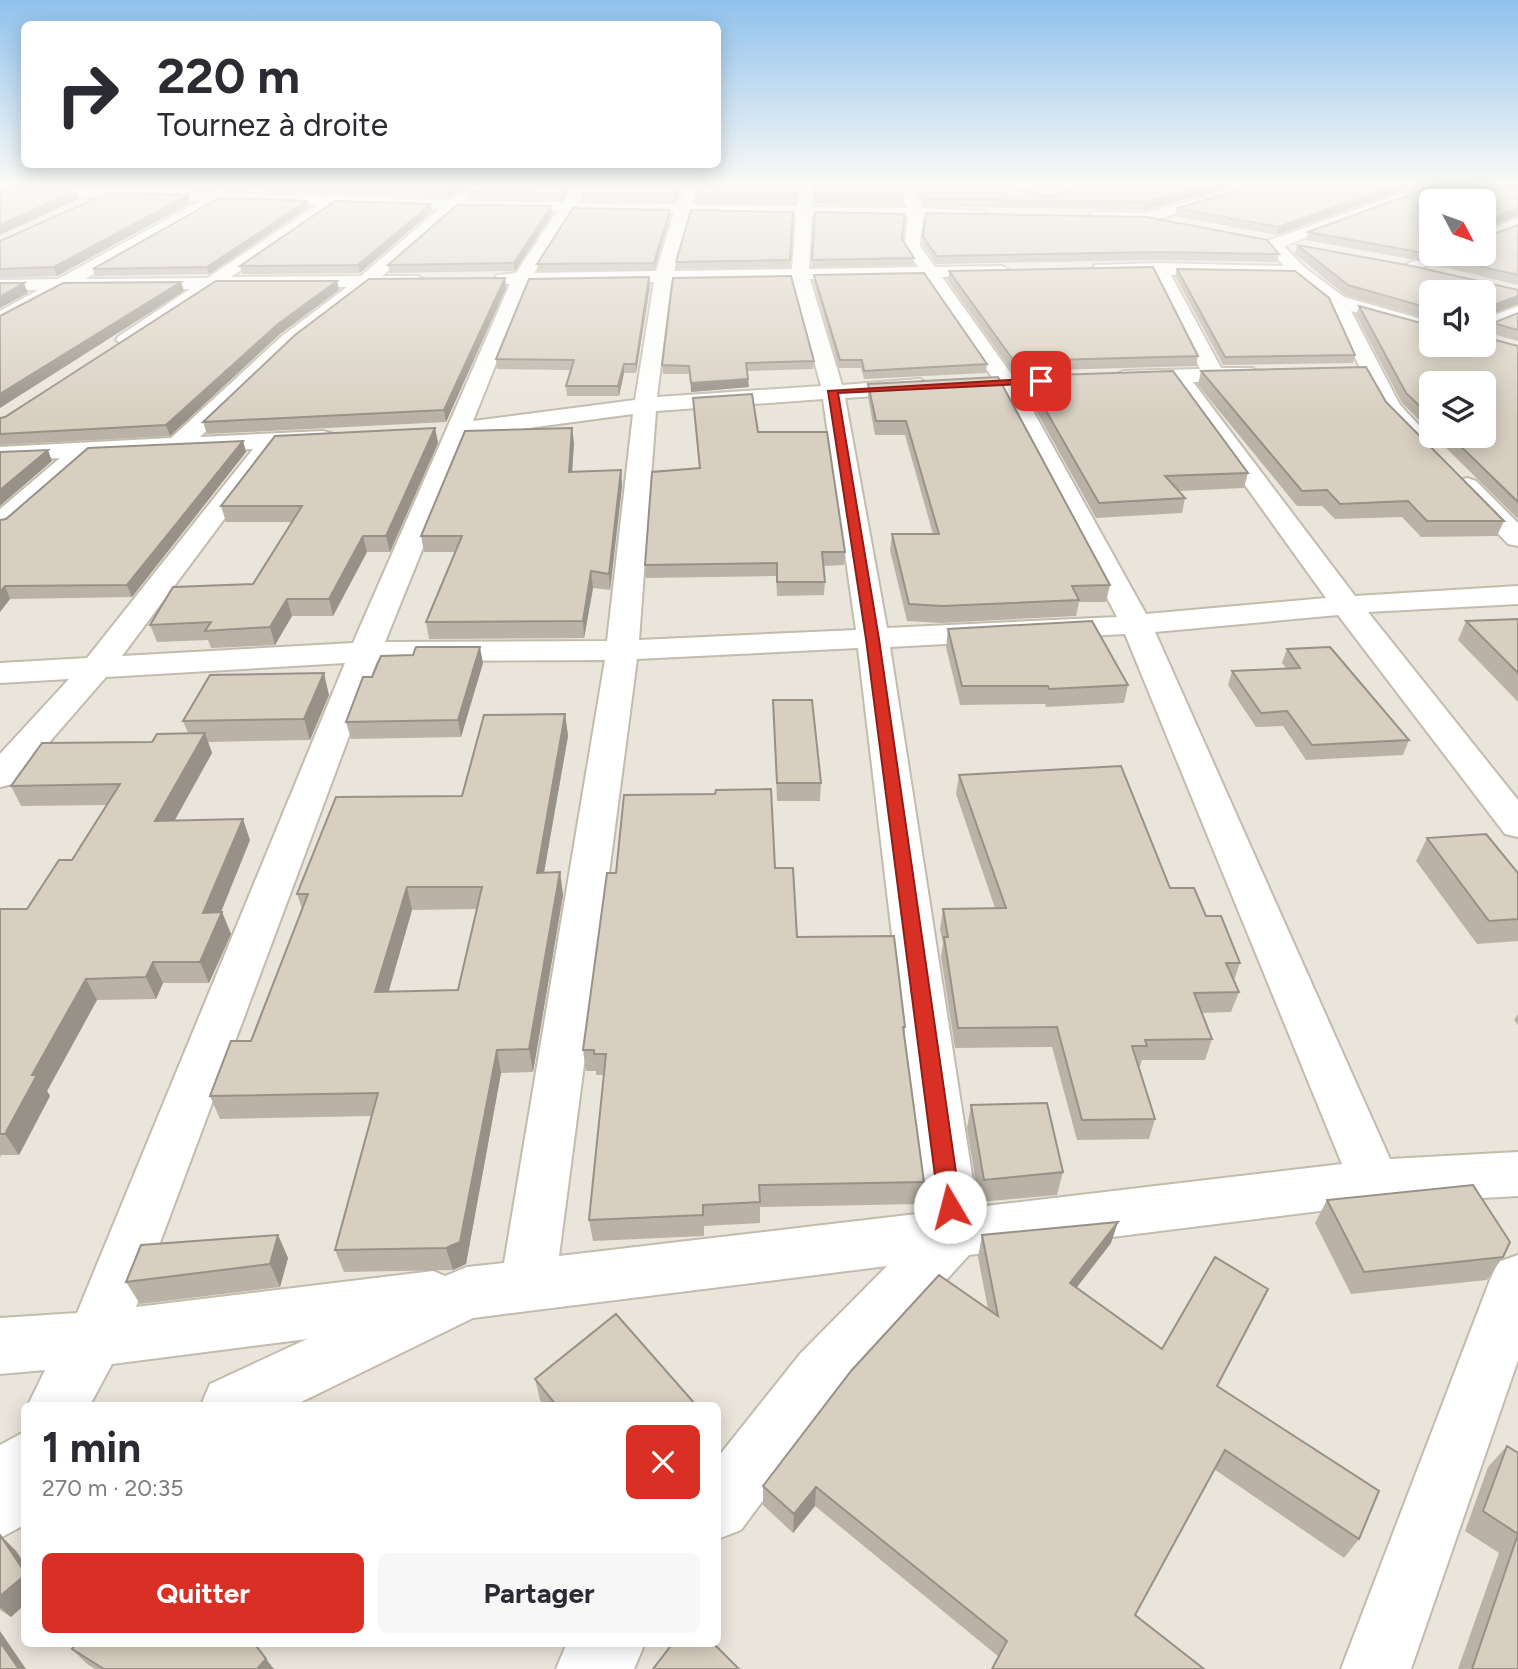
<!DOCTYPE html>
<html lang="fr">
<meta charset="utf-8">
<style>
body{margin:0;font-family:Figtree,sans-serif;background:#f7f7f7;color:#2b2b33;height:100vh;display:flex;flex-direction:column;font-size:26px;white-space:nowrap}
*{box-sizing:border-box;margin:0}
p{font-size:23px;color:#7c7c81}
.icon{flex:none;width:38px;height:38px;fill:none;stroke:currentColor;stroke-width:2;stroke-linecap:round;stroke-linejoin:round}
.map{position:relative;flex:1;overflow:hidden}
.side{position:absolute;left:21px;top:1402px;width:700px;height:245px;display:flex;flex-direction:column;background:#fff;border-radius:10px;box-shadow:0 4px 18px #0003}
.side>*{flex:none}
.guide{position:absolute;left:21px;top:21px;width:700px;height:147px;border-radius:10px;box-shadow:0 4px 18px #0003;background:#fff;color:#2b2b33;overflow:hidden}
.needle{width:46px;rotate:131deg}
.buttons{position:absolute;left:1419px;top:189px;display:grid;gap:14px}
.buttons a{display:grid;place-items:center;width:77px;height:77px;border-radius:10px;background:#fff;box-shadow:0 4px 18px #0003;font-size:35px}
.pin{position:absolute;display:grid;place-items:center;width:60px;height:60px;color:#fff;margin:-30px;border-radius:14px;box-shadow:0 4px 10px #0006}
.me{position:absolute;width:77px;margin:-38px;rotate:352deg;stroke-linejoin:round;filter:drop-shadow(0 0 5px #0008)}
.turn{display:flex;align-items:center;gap:24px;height:147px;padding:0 21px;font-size:32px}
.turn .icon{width:91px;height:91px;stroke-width:2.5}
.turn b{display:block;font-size:49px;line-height:60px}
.round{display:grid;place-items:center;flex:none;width:74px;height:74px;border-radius:10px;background:#f7f7f7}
.headline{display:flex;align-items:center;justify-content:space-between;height:119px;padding:0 21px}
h1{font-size:42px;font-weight:700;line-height:52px}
.action{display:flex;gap:14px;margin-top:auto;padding:14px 21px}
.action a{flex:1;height:80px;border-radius:10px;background:#d93025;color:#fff;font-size:28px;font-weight:700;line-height:80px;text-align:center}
.action a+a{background:#f7f7f7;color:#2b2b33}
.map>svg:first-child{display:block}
</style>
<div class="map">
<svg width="1518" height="1669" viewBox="0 0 1518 1669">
<rect width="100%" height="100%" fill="#f6f3ec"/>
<!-- residential -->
<path fill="#eae5da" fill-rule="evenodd" d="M0,185H1518V1669H0ZM1432,201H1484V254H1432ZM1432,292H1484V345H1432ZM1432,383H1484V436H1432ZM24,1405H718V1643H24Z"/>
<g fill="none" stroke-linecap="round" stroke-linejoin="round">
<!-- minor casing -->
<g stroke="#c2bbae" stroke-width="4">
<path id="minor" d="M575,185H589L578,203L677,204L687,185H699L692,205L797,206L799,185H813L812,207L907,208L898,185H912L922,208L983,211L986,214L978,219L923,218L920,246L935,267L1002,266L1011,271L1002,276L942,277L1017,382L1146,614L1326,598L1171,382H1115L1112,377L1123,371L1200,369L1154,275L1101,274L1092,269L1095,265L1159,263L1284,266L1265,244L1267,241L1426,185H1447L1284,246L1304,267L1344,297L1432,322V334L1351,311L1400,405L1434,441L1430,446H1414L1380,409L1329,304L1294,276L1171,275L1221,368H1252L1263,374L1252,380L1193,382L1355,596L1518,586V604L1368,612L1518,800V837L1505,834L1338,615L1155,632L1390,1159L1518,1152V1196L1375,1204L969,1255L842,1394L741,1530L718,1539V1457L800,1354L887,1266L473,1318L295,1405H201L210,1384L307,1339L112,1364L90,1405H28L45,1370L0,1374V1318L77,1313L345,663L106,677L13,784L0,787V754L69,679L0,683V663L87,658L253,449L91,457L9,529L0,531V509L60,458L0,461V447L171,438L282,336L347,287L215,288L126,346L116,340L119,336L190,289L65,290L0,325V311L38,290H0V280L58,279L200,201L0,194V186L329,196L337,194L344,197L449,200L463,192L470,196L466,201L563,202ZM220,202L317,205L207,278L85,279ZM336,206L439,209L361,276L231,277ZM457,210L557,211L516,273L497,275L494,279L497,283L510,284L353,643L122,656L278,447L331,443L335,438L331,433L323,431L200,437L296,344L370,287L424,285L427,281L418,276H382ZM572,212L674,213L656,271L534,273ZM689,214L796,215L792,269L674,271ZM812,216L908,217L904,246L918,267L809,269ZM925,277L995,382L1117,617L887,628L845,398L920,393L931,386L920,379L842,385L810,279ZM792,280L821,386L657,397L671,282ZM654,282L635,400L473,421L528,284ZM823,399L856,630L639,640L656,411ZM633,414L607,641L385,642L468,436ZM1125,634L1342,1164L977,1207L890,647ZM858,648L925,1213L559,1256L637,659ZM605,660L504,1263L467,1267L445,1276L433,1271L136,1307L377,661Z
M1249,185H1273L1144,223L1094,222L1086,217L1094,212L1144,213Z
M1518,218V229L1484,242V231Z
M1432,252L1450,254L1416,271H1404L1401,267Z
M1518,306V319L1484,332V319Z
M1467,478L1476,481L1518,523V546L1508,544L1458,491L1454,486L1458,481Z
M1518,1255V1360L1411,1669H1341L1490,1280L1498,1262Z
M24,1432V1525L0,1538V1445Z
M567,1643H645L634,1669H556Z"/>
</g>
<!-- minor -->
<use href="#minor" fill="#fff" fill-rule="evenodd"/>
</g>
<!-- wall -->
<path fill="#bab2a6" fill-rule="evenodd" d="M60,185H572L562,200L471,198V193L464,190L448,197Z
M684,185L675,202L583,200L582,193Z
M699,185H797L795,204L696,202L695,195Z
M813,185H899L904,198L903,206L815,204Z
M913,185H1006L1048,197L1238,185L1144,210L924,206Z
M1021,185H1066L1046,190Z
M1417,185L1276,235L1175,216L1177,208Z
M1518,188V216H1517L1485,228L1484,234L1488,236L1518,225V285L1410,259L1306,240L1308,232Z
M188,195L190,203L57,276L0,278V241Z
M307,201L309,207L209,274L95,276L93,269Z
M432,211L360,273L242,274L240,266Z
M793,212L790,267L676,269V262Z
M815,212L902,240L914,258L913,265L812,267Z
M926,213L1279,254L1277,262L1159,260L936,264L923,245Z
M552,214L515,271L390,273L388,265Z
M670,217L654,270L538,271L537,264Z
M1297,245L1518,290V304L1485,316L1484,335V292H1432V320L1345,295L1295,254Z
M1177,269L1355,355L1353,363L1223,365L1175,276Z
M949,271L1198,356L1196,366L1012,371L948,281Z
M814,275L987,364L986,373L864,379L861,368H839L814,283Z
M649,277L650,286L636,373H624L619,396H567L566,386L571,370L497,369L496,359Z
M505,278L506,288L446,422L207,434L203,422Z
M339,290L280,334L170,436L0,445V418L5,417Z
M1359,306L1432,326L1518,346V519L1434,436H1484L1432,383V433L1402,403L1356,315Z
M1518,313V341L1489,333L1493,323Z
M814,361L813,369L747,371L749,387L691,392L689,374H663L662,365Z
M1201,371L1386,402L1504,521L1497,536L1421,537L1402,517L1335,519L1322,506H1297L1198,385Z
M1026,376L1248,473L1244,488L1179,491L1185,498L1182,513L1096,518L1024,389Z
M868,384L1110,585L1106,602H1079L1076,616L940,623L907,621L890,550L892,534H933L905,435H875L868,397Z
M693,398L758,432L845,552L844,565L823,566L825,582L824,595L777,596L776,576L646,578L645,565L699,468Z
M435,428L438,443L390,552H367L333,616H292L275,645L211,648L208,640L157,642L150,625L253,584L292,522H226L221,506Z
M243,441L246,452L132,597L10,599L0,612V520Z
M574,443L572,472L621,470L622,486L610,590L593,588L584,638L429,639L426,622L455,552H424L421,536Z
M1518,619V702L1458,640L1466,621Z
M948,629L1128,685L1124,703L1046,707L1045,704L960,705L946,647Z
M1287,649L1409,740L1403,755L1306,760L1283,726L1256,727L1228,685L1232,671L1286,668L1282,663Z
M413,655L483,663L461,737L351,739L346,722L372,677Z
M329,695L310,740L208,742L212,753L175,820L250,840L221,912H222L231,934L209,983H163L156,999L97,1000L47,1091L50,1096L19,1155H1L0,1158V909H27L72,860L107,805L21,806L11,786L152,742L188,733L183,721Z
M773,700L821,783L820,801H777Z
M565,714L568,736L544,873L560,872L563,895L533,1072L501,1073L466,1264L453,1270L344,1272L335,1250L372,1116L220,1119L210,1096L251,1041L302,909L297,894L462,796ZM477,909L458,990L388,992L412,910Z
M959,775L1170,888L1206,916L1240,963L1234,980L1239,992L1231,1012L1202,1013L1212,1039L1205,1060H1142L1140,1066H1139L1155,1119L1149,1139L1077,1140L1052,1047L955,1048L941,957L943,943L940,929L943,909L995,908L956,794Z
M1427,838L1518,873V941L1477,944L1416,861Z
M775,868L797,937L905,1027L904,1038L924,1182L921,1204L760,1207V1223L704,1226V1236L593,1241L589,1220L604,1075H596V1071H586L583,1050Z
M1518,1014V1025L1514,1020Z
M971,1105L1063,1172L1057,1195L979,1202L967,1128Z
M1327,1200L1503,1257L1487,1280L1351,1294L1315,1223Z
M278,1235L288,1258L280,1287L140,1304L126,1282Z
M982,1235L1111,1243L1076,1288L1162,1349L1217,1386L1359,1539L1344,1558L1214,1469L999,1657L815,1506L793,1533L763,1505V1486L988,1309L978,1257Z
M535,1379L696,1405H544L540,1400Z
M1507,1446L1518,1453V1669H1458L1499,1553L1465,1531L1488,1467Z
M0,1535L16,1551L24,1563V1605L11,1617L0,1610Z
M72,1649L274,1669H95L87,1664Z"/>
<!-- shaded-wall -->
<path fill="#979187" d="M456,185H464V190L448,197L447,190Z
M566,185H572L562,200L561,193Z
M680,185H684L675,202V194Z
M1047,185H1066L1046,190Z
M1211,185H1238L1144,210L1145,202Z
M1398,185H1417L1276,235L1278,227Z
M76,191L79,199L0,235V225Z
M188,195L190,203L57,276L54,267Z
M307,201L309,207L209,274L207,267Z
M431,204L432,211L360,273L358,265Z
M551,206L552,214L515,271L514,263Z
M1518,208L1517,216L1484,229L1485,221Z
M670,210V217L654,270V263Z
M649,277L650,286L636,373V364Z
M505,278L506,288L446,422L444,410Z
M337,281L339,290L280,334L170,436L166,425L278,324Z
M181,282L184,291L0,408V394Z
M24,283L28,293L0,308V297Z
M1518,296V304L1484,317L1485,308Z
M624,364V373L619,396L618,386Z
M748,379L749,387L691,392V383Z
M435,428L438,443L390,552L386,536Z
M572,428L574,443L571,487L569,472Z
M243,441L246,452L132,597L127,585Z
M48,450L52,461L0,506V490Z
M621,470L622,486L610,590L609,574Z
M363,536L367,552L333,616L329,599Z
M591,571L593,588L584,638L583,621Z
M5,586L10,599L0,612V592Z
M287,599L292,616L275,645L270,627Z
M480,647L483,663L461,737L458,720Z
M324,673L329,695L310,740L304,719Z
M565,714L568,736L540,895L537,873Z
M205,733L212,753L163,841L155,821Z
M243,819L250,840L212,934L203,913Z
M560,872L563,895L533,1072L529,1049Z
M407,887L412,910L382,1015L375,992Z
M222,912L231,934L209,983L200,962Z
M153,962L163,983L156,999L146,977Z
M86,979L97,1000L47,1091L50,1096L19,1155L5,1134L32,1075Z
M497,1050L501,1073L466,1264L453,1270L446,1248Z
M1118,1222L1111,1243L1064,1304L1070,1283Z
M278,1235L288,1258L280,1287L270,1264Z
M816,1487L815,1506L793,1533L794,1514Z
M0,1535L16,1551L24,1563V1571Z
M24,1576V1605L11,1617L0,1607V1596Z
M0,1631L26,1669H19L0,1642Z
M266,1659L274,1669H257Z"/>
<!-- building -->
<path fill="#d8cfc1" stroke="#979187" stroke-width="2" fill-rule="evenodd" d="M306,185H456L447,190Z
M469,185H566L561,193L470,191V186Z
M587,185H680L675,194L582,193Z
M699,185H796L795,196L695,195Z
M814,185H899L904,198L815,197Z
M918,185H1006L1048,197L1082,185H1211L1145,202L924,199Z
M1257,185H1398L1278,227L1177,208Z
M1436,185H1504L1518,188V208L1485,221L1484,234L1488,236L1518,225V275L1413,251L1308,232ZM1432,201H1484V254H1432Z
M0,189L76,191L0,225Z
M108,193L188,195L54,267L0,269V241Z
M219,198L307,201L207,267L93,269Z
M335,201L431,204L358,265L240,266Z
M457,205L551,206L514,263L388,265Z
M573,208L670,210L654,263L537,264Z
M691,210L793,212L790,260L676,262Z
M815,212L905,214L902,239L914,258L812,260Z
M926,213L1147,217L1267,240L1279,254L1161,252L937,256L923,237Z
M1297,245L1412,266L1518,290V296L1485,308V332L1484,333V292H1432V309L1348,285Z
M1153,267L1198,356L1014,361L949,271Z
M1177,269L1295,271L1329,298L1355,355L1225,357Z
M924,273L987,364L864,371L862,360H840L814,275Z
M791,276L814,361L746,363L748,379L691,383L689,366L662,365L673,278Z
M649,277L636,364H624L618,386H566L574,360L496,359L529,279Z
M505,278L444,410L203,422L295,335L369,279Z
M216,281H337L278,324L166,425L0,434V418L5,417Z
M181,282L0,394V316L63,283Z
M0,283H24L0,297Z
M1359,306L1432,326V345H1484V337L1518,346V502L1450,436H1484V383H1432V418L1406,393Z
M1518,313V330L1493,323Z
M1366,367L1386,402L1504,521H1427L1408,501L1340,504L1327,490L1302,491L1201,371Z
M1173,371L1248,473L1165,476L1185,498L1099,503L1026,376Z
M998,377L1110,585L1072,586L1079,600L942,606L909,604L892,534H939L906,421H876L868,384Z
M752,394L758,432H827L845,552H822L825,582H777V563L645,565L652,472L700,468L693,398Z
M435,428L386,536H363L329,599H287L270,627L205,631L211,622L150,625L173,587L253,584L302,506H221L275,436Z
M572,428L569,472L621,470L609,574L591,571L583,621L426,622L462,536H421L465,431Z
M243,441L127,585L5,586L0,592V520L6,519L88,448Z
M48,450L0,490V452Z
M1518,619V673L1466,621Z
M1092,621L1128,685L1049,689L1048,686H962L948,629Z
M416,647H480L458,720L346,722L363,677H372L381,656L413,655Z
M1330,647L1409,740L1312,745L1287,711L1261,713L1232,671L1300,668L1287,649Z
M324,673L304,719L183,721L210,675Z
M773,700H812L821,783H777Z
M565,714L537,873L560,872L529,1049L497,1050L460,1242L446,1248L335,1250L378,1093L210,1096L231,1041H251L308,894H297L336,797L462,796L484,715ZM407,887H482L458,990L375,992Z
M205,733L155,821L243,819L203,913L222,912L200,962H153L146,977L86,979L32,1075H37L5,1134H0V909H27L59,860H72L120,784L11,786L42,743L152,742L157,734Z
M1121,766L1170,888H1194L1206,916H1221L1240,963H1226L1239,992L1194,993L1212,1039L1145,1040L1147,1046H1132L1155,1119L1082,1120L1057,1027L958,1028L944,937H948L943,909L1006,908L959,775Z
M771,789L775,868H793L797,937L894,936L905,1027H903L924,1182L759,1185L760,1202L703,1205V1215L589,1220L606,1054H594V1050H583L607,873H616L624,795L715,794L716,790Z
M1486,834L1518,873V919L1489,921L1427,838Z
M1047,1103L1063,1172L984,1180L971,1105Z
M1473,1185L1510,1242L1503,1257L1364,1272L1327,1200Z
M1118,1222L1070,1283L1162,1349L1215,1257L1268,1289L1217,1386L1379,1491L1359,1539L1225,1450L1135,1615L1204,1669H992L1007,1641L816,1487L794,1514L763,1486L851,1371L939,1275L998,1316L982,1235Z
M278,1235L270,1264L126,1282L141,1245Z
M616,1314L696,1405H556L535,1379Z
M1507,1446L1518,1453V1534L1483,1511Z
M1518,1534V1669H1472Z
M0,1535L24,1571V1576L0,1596Z
M0,1642L19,1669H0Z
M76,1643H254L266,1659L257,1669H104L72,1649Z
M673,1643H713L739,1669H653Z"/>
<!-- sky -->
<linearGradient id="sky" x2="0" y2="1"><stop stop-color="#8fc1ec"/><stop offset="0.44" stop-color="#fbfaf6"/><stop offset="1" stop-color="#fbfaf6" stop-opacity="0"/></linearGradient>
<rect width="1518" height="419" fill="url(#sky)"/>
<!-- route -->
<path fill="#d93025" stroke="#8d1f18" stroke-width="2" d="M1041,378L1044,383L838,393L879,639L961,1207L958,1213L950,1216L943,1213L939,1207L866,639L828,391Z"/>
</svg>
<div class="buttons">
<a><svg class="needle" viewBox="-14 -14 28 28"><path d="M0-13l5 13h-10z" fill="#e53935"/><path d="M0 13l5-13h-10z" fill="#7c7c81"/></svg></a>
<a><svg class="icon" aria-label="sound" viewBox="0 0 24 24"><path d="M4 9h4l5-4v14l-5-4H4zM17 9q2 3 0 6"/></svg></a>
<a><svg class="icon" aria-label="layers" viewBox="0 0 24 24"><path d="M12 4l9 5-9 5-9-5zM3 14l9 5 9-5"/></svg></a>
</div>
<div class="pin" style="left:1041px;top:381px;background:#d93025"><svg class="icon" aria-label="arrive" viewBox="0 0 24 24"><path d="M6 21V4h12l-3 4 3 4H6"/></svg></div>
<svg class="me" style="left:950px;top:1207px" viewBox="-20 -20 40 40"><circle r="19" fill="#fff"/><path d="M0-13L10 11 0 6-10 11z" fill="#d93025"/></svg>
<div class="guide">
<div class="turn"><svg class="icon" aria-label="right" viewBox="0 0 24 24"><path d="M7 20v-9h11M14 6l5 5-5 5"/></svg><div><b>220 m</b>Tournez à droite</div></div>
</div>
<section class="side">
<div class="headline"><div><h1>1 min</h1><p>270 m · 20:35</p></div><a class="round" style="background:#d93025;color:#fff"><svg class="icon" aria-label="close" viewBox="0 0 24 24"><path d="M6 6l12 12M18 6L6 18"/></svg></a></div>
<div class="action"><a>Quitter</a><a>Partager</a></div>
</section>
</div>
